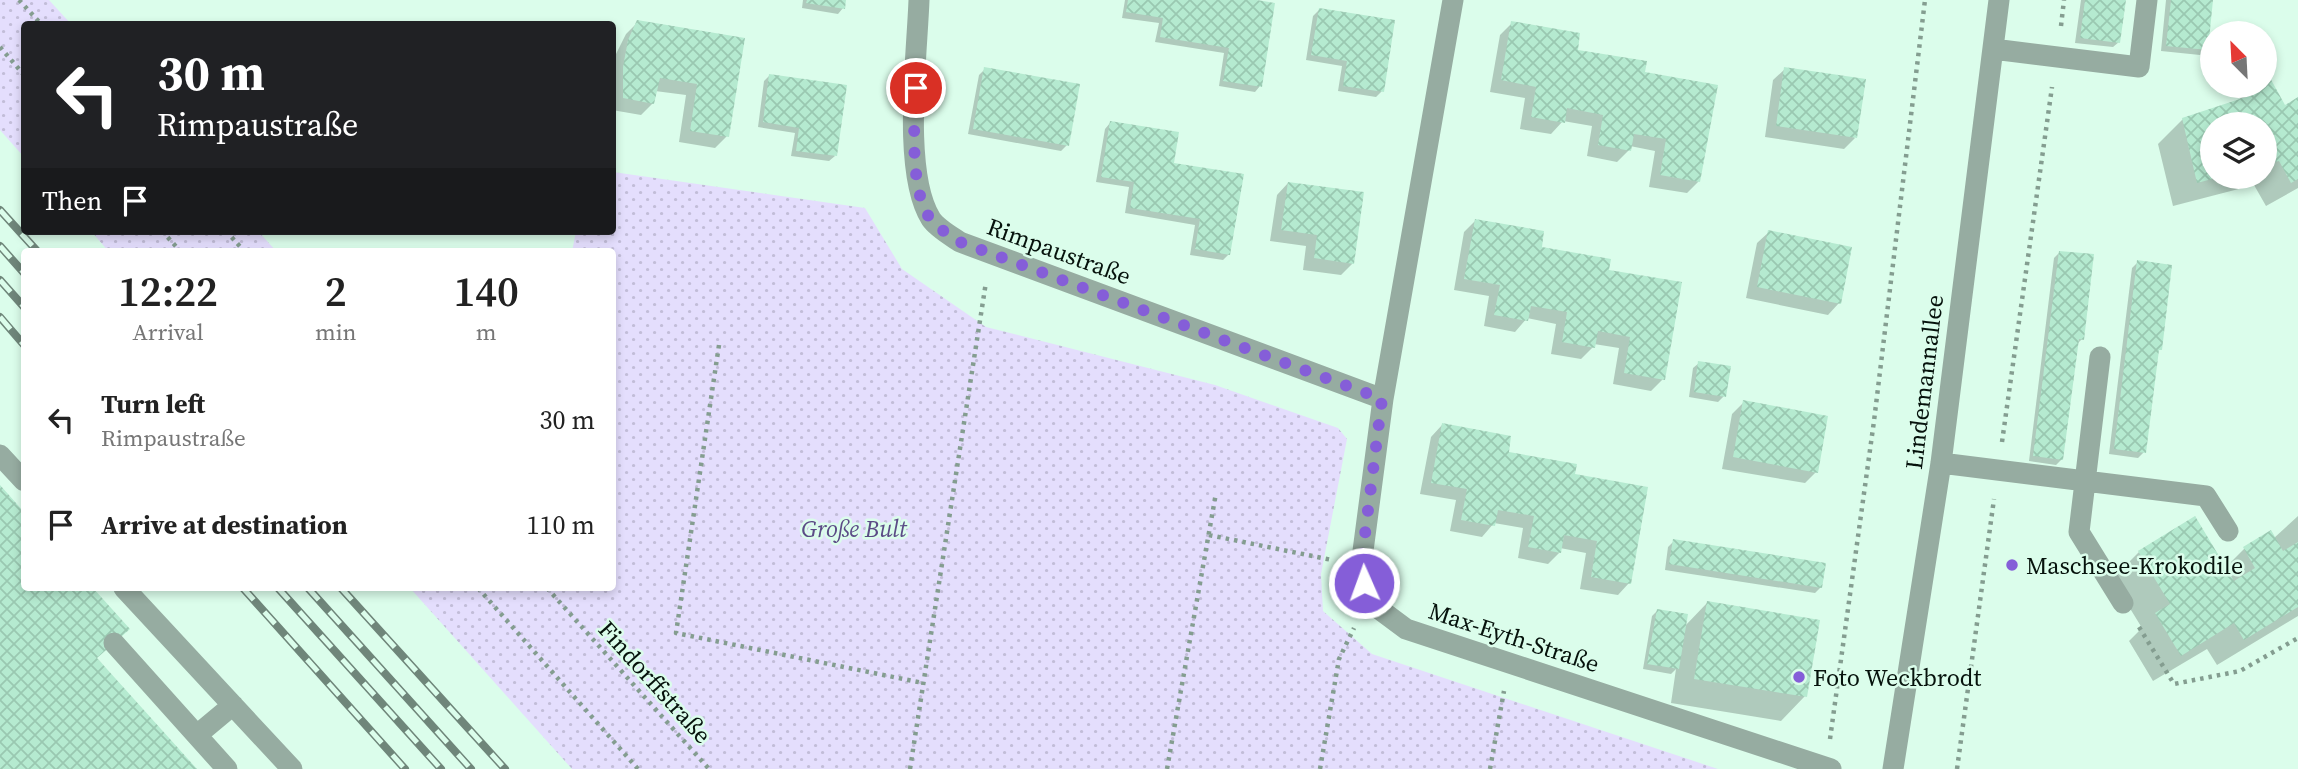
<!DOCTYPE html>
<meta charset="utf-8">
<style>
body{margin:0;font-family:"Source Serif 4",serif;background:#f6f6f6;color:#222;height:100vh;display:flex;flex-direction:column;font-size:26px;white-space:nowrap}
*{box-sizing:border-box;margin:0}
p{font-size:23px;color:#767676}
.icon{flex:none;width:38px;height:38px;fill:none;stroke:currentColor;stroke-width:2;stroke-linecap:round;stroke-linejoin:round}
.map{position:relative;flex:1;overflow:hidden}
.sheet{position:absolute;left:21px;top:248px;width:595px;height:343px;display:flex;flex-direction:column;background:#fff;border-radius:7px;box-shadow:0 4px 10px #0003}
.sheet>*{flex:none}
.top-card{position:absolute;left:21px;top:21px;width:595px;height:214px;border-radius:7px;box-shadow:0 4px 10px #0003;background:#202124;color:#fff;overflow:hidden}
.needle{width:46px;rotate:336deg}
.fabs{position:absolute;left:2200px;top:21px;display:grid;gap:14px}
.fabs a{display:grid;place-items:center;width:77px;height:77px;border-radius:50%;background:#fff;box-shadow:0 4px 10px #0003;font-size:35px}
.pin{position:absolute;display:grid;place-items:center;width:60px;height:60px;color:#fff;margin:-30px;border:4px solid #fff;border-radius:50%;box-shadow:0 2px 7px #0007}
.me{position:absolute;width:77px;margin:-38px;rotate:358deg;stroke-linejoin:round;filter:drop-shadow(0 0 5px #0008)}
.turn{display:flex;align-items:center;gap:24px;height:147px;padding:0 21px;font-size:32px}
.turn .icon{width:91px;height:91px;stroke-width:2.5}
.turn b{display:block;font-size:49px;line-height:60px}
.then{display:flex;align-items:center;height:66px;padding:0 21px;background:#0003;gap:14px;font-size:26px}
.eta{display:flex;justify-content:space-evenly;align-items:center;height:119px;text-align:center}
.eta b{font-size:42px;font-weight:600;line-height:49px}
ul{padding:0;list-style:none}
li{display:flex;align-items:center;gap:21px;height:105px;padding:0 21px}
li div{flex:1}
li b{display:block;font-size:26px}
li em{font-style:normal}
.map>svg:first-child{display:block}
</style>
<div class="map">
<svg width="2298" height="769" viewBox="0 0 2298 769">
<defs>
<pattern id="green-dots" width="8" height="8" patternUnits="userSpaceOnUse" patternTransform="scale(1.75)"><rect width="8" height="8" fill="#e4defd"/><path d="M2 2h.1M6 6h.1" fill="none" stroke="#c2bdd8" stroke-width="1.8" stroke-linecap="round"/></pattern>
<pattern id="building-cross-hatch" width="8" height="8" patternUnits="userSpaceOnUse" patternTransform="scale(1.75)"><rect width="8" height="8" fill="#b5ead0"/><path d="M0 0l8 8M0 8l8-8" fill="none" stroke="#9ac8b1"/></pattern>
</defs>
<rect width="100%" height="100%" fill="#dbfdeb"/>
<!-- green -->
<path fill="url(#green-dots)" d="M0,0H49L71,24H24V157L0,130Z
M613,172L865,208L902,269L986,327L1215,385L1338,428L1347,439L1321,574L1323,611L1372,654L1718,769H572L410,588H612V252H572L576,231H612Z
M91,231H258L277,252H109Z"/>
<!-- shadow -->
<path fill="#0003" fill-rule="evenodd" d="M803,0H845L843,8L838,14L802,8Z
M1125,0H1246L1260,86L1255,92L1219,86L1224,53L1155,42L1159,23L1122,18Z
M2081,0H2124L2119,42L2113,47L2075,43Z
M2166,0H2211L2206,50L2200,55L2161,51Z
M1319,10L1382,91L1376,97L1338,91L1342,66L1306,60L1313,16Z
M638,22L743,39L727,136L715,148L679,142L686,95L655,91L653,103L641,115L612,110V75L616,54L626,34Z
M1512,23L1576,51L1643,74L1699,181L1687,193L1649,187L1655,151L1630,146L1629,150L1617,162L1587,156L1592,126L1563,121L1551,134L1520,129L1525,98L1490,92L1500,35Z
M985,69L1067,145L1061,151L968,134L979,75Z
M1785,69L1855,138L1844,149L1765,137L1773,80Z
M770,75L835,156L829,161L791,156L795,133L758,127L764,81Z
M2255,86H2264L2284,107L2298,99V188L2266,206L2254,185L2173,206L2158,144L2183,119L2236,102ZM2212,124H2264V177H2212Z
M1110,123L1172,164L1229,254L1223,260L1190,255L1195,225L1125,213L1129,187L1096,182L1105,129Z
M1288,183L1353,263L1341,275L1303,270L1306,246L1270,241L1277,195Z
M1476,220L1540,249L1607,271L1663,379L1651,391L1613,384L1619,348L1594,344L1593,347L1581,359L1551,354L1556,324L1527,318L1515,332L1484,326L1489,296L1454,290L1464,232Z
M1769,232L1839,303L1828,315L1746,298L1757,243Z
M2060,252L2082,339L2076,345L2062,459L2056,465L2029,461L2054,258Z
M2138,262L2160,349L2157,353L2144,452L2138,458L2109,454L2132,268Z
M1699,363L1724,396L1718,402L1689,397L1693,368Z
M1744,402L1816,472L1805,483L1722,469L1732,414Z
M1442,425L1507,453L1573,476L1629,583L1618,595L1580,589L1586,553L1560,548V552L1548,564L1518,558L1523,528L1494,523L1482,537L1450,531L1456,500L1420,494L1431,437Z
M0,487L24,514V588H91L95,659L195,769H0Z
M2298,516V616L2217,665L2207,649L2153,681L2129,641L2142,628L2112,579L2139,552L2225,568L2244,549L2270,533L2274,538Z
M1674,541L1821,587L1815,593L1665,570L1668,547Z
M1707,603L1805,696L1781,721L1671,703L1676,669L1671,674L1643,669L1652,616L1657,611L1684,627Z"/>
<!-- building -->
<path fill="url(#building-cross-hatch)" d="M807,0H846L845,9L806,3Z
M1128,0H1257L1275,3L1262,87L1223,81L1229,48L1160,37L1163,18L1126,12Z
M2085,0H2126L2120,43L2080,38Z
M2171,0H2213L2208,50L2166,46Z
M1319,8L1395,20L1384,92L1343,86L1347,61L1311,55Z
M637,20L745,38L729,137L690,131L697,84L660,78L654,104L623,98V67L628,40Z
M1511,21L1580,33L1578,50L1647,61L1645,72L1718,85L1700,182L1660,175L1666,139L1634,134L1631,151L1598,145L1603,115L1567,108L1565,123L1531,117L1536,87L1501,80Z
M984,67L1080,84L1069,146L973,129Z
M1784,67L1866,79L1857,138L1776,126Z
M769,74L847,85L837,156L796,151L799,128L763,122Z
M2269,76L2285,105L2298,97V179L2291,183L2279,161L2264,165V124H2212V179L2197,183L2182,118L2252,95L2248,88L2264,86V79Z
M1110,121L1179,132L1174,163L1244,174L1230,255L1195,249L1200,219L1130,208L1134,182L1101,177Z
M1288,182L1364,192L1354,264L1314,258L1317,235L1281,230Z
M1475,219L1544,231L1542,247L1611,259L1609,270L1682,282L1665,380L1624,373L1630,337L1598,331L1595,348L1562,342L1567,312L1531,306L1528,321L1494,315L1500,285L1464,279Z
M1768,230L1852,247L1841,304L1757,287Z
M2059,251L2094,254L2084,340L2079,339L2063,460L2033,456Z
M2137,260L2172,265L2162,350H2159L2146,453L2114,449Z
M1698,361L1731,366L1726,397L1694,392Z
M1743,400L1828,416L1818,473L1733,457Z
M1442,423L1511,436L1509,452L1577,464L1575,474L1648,487L1631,584L1591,577L1597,541L1564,535L1561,553L1528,547L1534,516L1498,510L1495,526L1461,520L1467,489L1431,483Z
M0,485L24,512V588H93L130,629L97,658L197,769H0Z
M2195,516L2234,581L2255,568L2243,547L2271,530L2283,551L2298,542V607L2244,640L2234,623L2181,656L2155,613L2170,604L2138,551Z
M1673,539L1826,563L1822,588L1669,564Z
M1707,601L1820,620L1807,697L1694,679Z
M1657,609L1688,614L1679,669L1647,664Z"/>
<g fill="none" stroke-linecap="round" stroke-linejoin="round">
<!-- path -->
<path stroke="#849d90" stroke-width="4.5" stroke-dasharray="3.5 5" stroke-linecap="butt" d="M19,0L41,24
M2061,26L2064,0
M0,47L24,75
M162,231L181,252
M226,231L245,252
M719,345L676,633L923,683
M2002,442L2052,87
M1209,535L1332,560
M478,588L638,769
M547,588L709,769
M2139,627L2174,684L2240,671L2298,638
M1830,739L1874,421L1925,0
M910,769L986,282
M1167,769L1216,493
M1320,769L1339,659L1354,628
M1490,769L1504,691
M1957,769L1994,499"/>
<!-- minor -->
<path stroke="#96aca1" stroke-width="21" d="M919,0C917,56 902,173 931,219C937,228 951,236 960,242L1383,399
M1453,0L1383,399L1361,566L1367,600L1406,629L1831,769
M1993,49L2139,67L2147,0
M2100,357L2079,532L2123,603
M0,455L24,481
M1941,463L2206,496L2228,531
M124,588L292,769
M114,643L227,769
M197,735L233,705
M1893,769L1941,463L1999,0"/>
<!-- rail casing -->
<g stroke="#6f867a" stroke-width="8">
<path id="rail" d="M0,210L38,252
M0,246L24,273
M0,280L24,307
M0,317L24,345
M243,588L405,769
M278,588L441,769
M308,588L471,769
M341,588L505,769"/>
</g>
<!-- rail -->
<use href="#rail" stroke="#dbfdeb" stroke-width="5" stroke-dasharray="16" stroke-linecap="butt"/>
</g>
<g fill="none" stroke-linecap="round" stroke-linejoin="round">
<!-- route -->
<path stroke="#855ed8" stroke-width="12" stroke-dasharray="0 21.6" d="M916,88C914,122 909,197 933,222C941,230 951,236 960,242L1382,399L1361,566L1364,583"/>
</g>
<!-- markers -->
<g fill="#855ed8" stroke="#dbfdeb" stroke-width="2.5">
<circle cx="2012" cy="565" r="7"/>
<circle cx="1799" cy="677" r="7"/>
</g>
<g text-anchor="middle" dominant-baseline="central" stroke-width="5" stroke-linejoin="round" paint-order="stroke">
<!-- street labels -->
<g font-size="24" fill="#06120c" stroke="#dbfdeb">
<text transform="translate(1059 251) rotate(20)">Rimpaustraße</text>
<text transform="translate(1924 382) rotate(-83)">Lindemannallee</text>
<text transform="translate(1514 637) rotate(18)">Max-Eyth-Straße</text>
<text transform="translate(655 682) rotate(48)">Findorffstraße</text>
</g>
<!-- park labels -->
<g font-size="24" font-style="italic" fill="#5b4b86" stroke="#dbfdeb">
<text x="854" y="528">Große Bult</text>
</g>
<!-- poi labels -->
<g font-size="24" fill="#06120c" stroke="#dbfdeb" text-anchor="start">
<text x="2026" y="565">Maschsee-Krokodile</text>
<text x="1813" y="677">Foto Weckbrodt</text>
</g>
</g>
</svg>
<div class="fabs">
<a><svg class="needle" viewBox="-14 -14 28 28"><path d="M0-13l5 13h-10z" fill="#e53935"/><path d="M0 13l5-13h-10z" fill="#767676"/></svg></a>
<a><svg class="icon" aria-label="layers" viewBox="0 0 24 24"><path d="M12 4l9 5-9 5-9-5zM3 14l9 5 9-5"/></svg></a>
</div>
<div class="pin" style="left:916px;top:88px;background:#d93025"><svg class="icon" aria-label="arrive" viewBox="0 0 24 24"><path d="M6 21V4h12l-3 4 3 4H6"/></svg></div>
<svg class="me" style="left:1364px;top:583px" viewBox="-20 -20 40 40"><circle r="17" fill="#855ed8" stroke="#fff" stroke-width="3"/><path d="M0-11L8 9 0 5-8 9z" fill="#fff"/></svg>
<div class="top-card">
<div class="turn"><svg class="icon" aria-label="left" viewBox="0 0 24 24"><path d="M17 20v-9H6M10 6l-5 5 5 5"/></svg><div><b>30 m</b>Rimpaustraße</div></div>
<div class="then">Then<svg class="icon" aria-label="arrive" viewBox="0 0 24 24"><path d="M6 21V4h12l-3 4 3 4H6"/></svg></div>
</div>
<section class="sheet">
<div class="eta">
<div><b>12:22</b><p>Arrival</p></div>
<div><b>2</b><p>min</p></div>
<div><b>140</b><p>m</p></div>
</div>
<ul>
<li><svg class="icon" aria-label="left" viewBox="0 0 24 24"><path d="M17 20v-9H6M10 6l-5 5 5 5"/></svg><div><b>Turn left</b><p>Rimpaustraße</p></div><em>30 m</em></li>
<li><svg class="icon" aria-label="arrive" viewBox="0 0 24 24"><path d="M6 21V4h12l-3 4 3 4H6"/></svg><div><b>Arrive at destination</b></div><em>110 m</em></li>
</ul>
</section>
</div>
